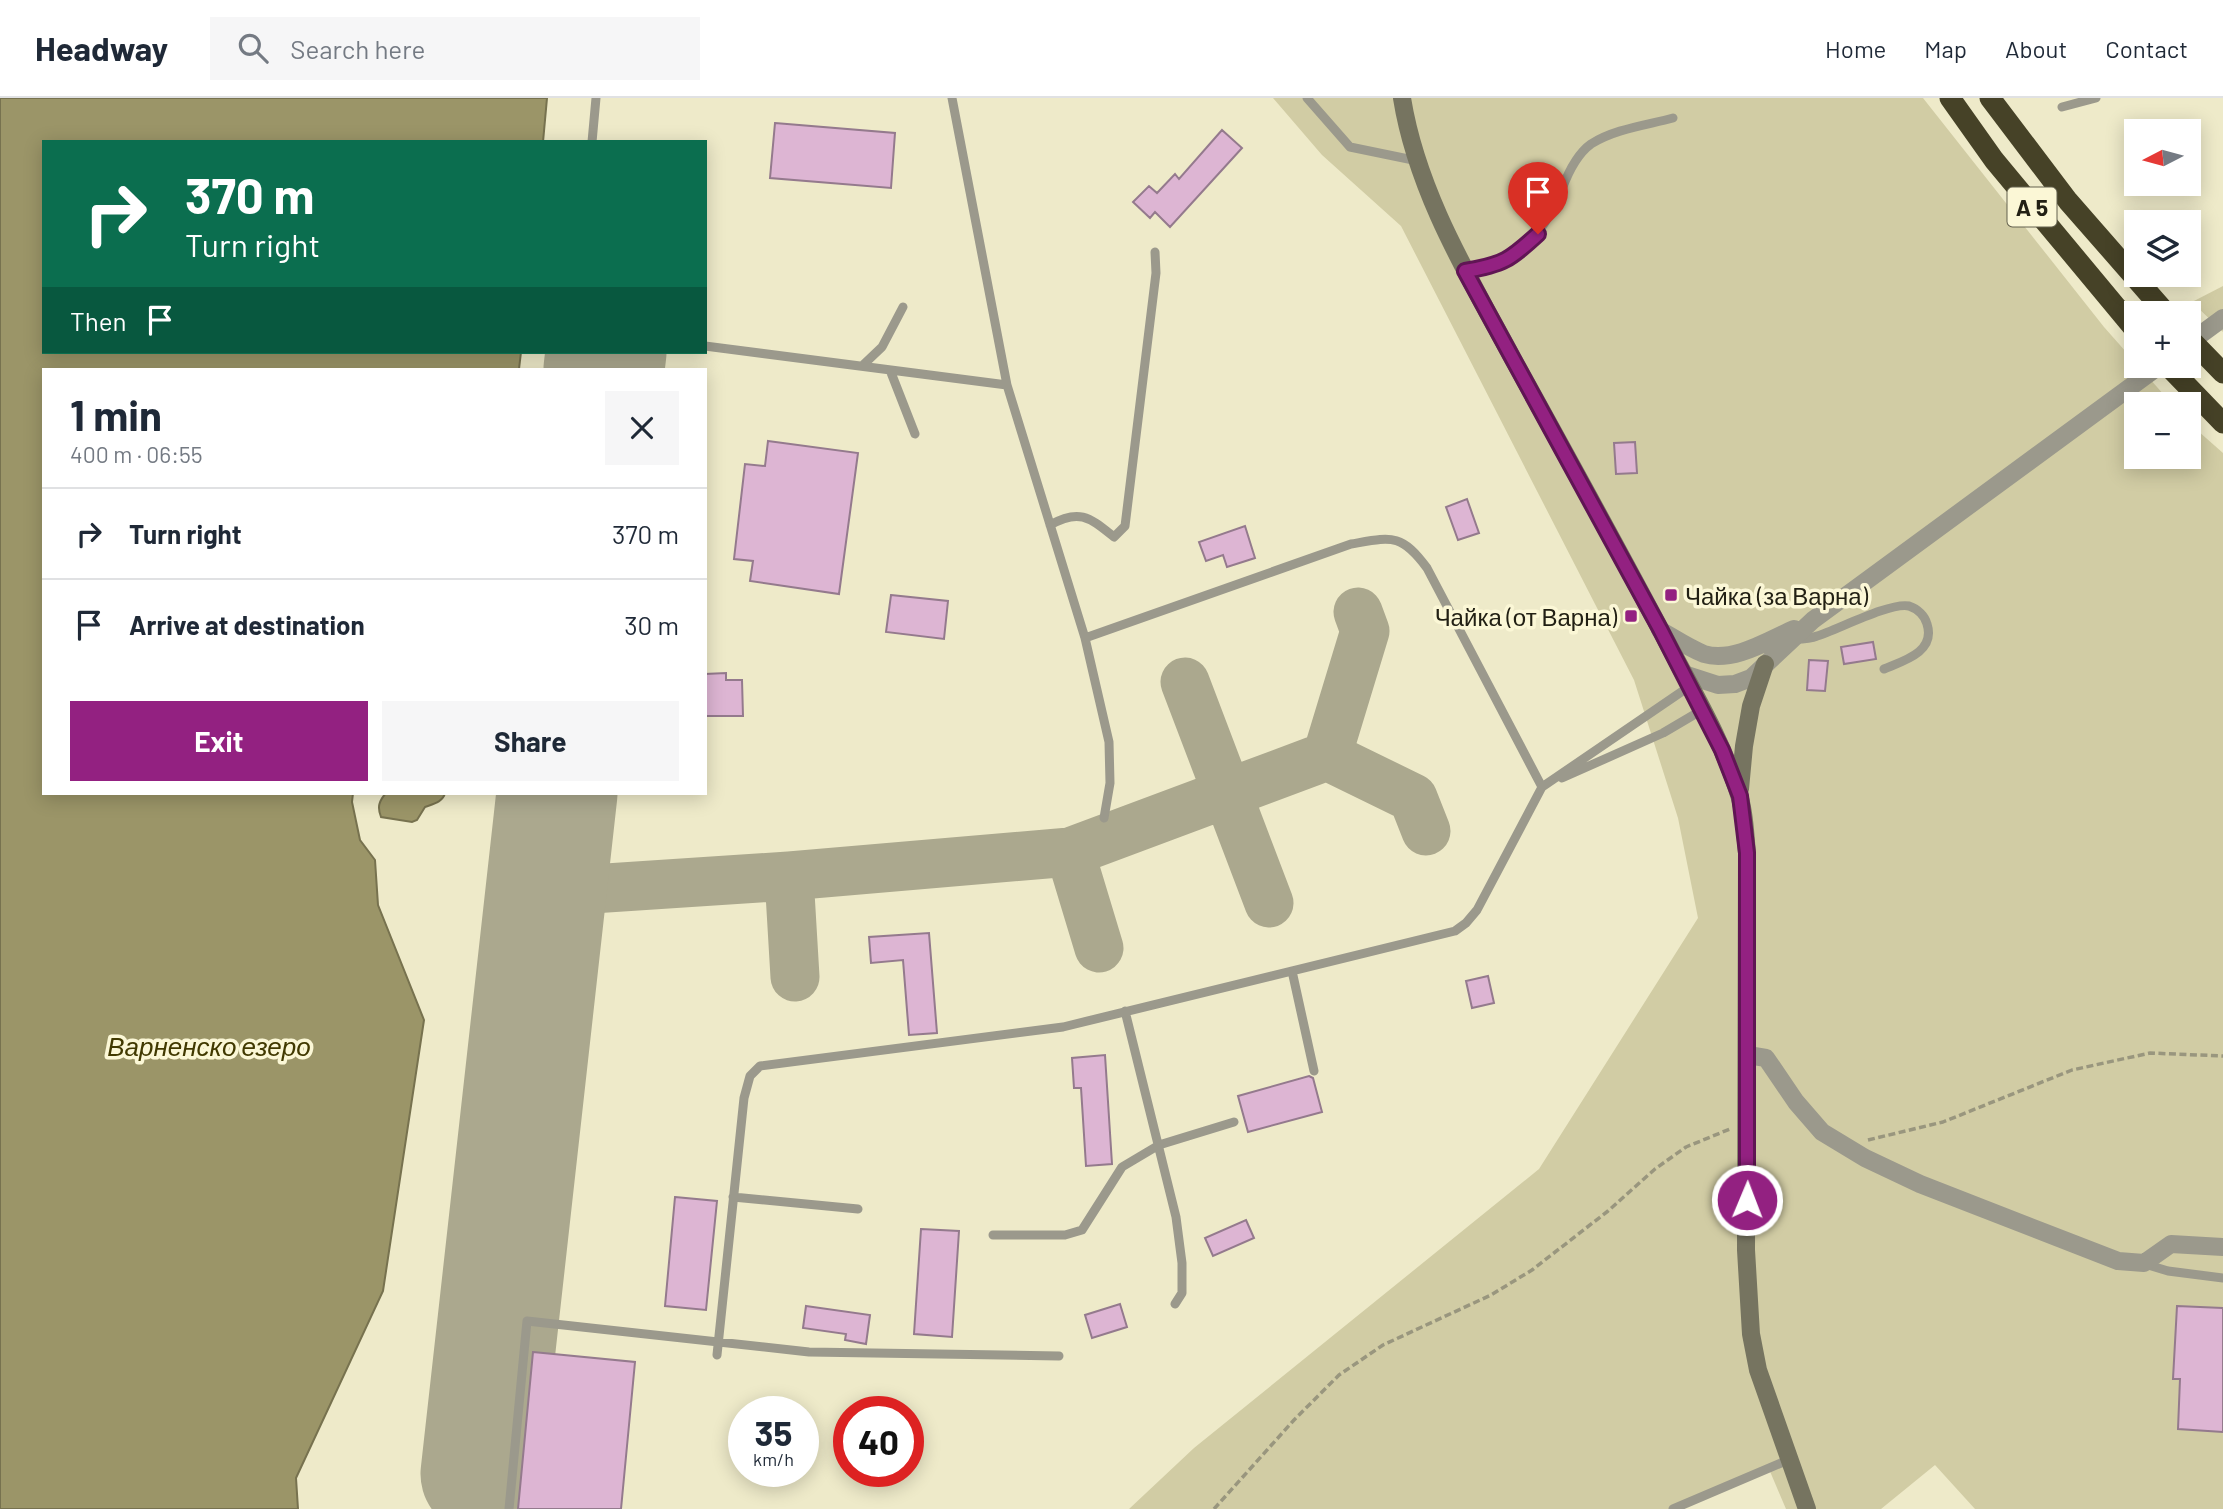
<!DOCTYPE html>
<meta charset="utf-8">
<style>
body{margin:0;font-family:Barlow,sans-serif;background:#f6f6f7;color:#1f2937;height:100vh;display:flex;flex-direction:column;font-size:26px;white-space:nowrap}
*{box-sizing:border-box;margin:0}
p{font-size:23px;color:#747a83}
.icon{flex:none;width:38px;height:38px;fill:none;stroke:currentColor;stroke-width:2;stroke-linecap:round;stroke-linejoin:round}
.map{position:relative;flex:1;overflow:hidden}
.panel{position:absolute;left:42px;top:270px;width:665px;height:427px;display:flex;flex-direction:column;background:#fff;border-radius:0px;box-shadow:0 4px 18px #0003}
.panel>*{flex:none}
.guide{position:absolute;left:42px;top:42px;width:665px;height:214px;border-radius:0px;box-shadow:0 4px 18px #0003;background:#0b6e4f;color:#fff;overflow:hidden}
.needle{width:46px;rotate:264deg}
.fabs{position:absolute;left:2124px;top:21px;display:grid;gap:14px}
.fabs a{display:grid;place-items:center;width:77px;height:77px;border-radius:0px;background:#fff;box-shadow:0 4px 18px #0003;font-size:35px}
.speed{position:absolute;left:728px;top:1298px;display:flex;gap:14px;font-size:35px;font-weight:700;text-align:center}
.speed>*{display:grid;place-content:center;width:91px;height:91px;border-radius:50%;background:#fff;box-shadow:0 4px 18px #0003;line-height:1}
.speed small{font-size:18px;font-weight:400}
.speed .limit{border:10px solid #d22;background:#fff;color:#111}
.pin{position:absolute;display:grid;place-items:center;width:60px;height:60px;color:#fff;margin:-72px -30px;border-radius:50% 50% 50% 0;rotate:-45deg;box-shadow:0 0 7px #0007}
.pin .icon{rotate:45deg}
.me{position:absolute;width:77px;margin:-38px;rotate:1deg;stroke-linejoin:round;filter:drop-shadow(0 0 5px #0008)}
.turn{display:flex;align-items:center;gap:24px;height:147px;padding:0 28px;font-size:32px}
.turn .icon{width:91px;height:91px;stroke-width:2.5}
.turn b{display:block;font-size:49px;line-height:60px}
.then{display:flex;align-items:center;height:66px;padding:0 28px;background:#0003;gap:14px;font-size:26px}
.round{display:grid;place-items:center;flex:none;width:74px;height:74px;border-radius:0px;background:#f6f6f7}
.head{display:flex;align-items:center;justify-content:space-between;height:119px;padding:0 28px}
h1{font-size:42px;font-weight:700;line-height:52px}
.primary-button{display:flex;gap:14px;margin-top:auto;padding:14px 28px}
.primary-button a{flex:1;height:80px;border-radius:0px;background:#932181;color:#fff;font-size:28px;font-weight:700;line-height:80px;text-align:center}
.primary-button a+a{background:#f6f6f7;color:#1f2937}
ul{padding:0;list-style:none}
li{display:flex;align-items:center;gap:21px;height:91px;padding:0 28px;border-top:2px solid #e0e1e3}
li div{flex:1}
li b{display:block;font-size:26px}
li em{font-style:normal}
header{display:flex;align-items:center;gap:42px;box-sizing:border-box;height:98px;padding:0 35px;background:#fff;border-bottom:2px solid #e0e1e3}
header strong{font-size:33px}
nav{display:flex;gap:38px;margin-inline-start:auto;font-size:24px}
.search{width:490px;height:63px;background:#f6f6f7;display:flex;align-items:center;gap:18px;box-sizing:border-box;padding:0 24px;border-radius:0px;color:#747a83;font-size:26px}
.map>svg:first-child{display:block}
</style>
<header>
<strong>Headway</strong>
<div class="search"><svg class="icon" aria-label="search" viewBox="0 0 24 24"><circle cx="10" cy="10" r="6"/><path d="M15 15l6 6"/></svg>Search here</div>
<nav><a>Home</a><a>Map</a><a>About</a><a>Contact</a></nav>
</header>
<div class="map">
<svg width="2223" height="1411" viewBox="0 0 2223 1411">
<rect width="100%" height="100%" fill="#eeeac9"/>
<!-- green -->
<path fill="#d1cca4" d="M1273,0H1923L2104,229L2172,306H2137V359H2189V325L2223,355V1411H1975L1935,1367L1881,1411H1786L1769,1371L1673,1411H1129L1194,1350L1539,1071L1698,820L1678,720L1634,582L1401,128L1322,57Z
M2223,188V234L2192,204Z"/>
<!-- water -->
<path fill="#9b9568" stroke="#77724f" stroke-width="2" d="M0,0H547L543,44H44V254H521L519,271H44V695H353L352,704L360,742L375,762L378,807L424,922L383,1193L296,1380L298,1411H0Z
M386,695H445C443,704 433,706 425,709L417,722L412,724L381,719C377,709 379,703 386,695Z"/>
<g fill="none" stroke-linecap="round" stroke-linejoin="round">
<!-- taxiway -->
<path stroke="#aba88e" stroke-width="49" d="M1185,584L1269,805
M1327,658L1365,533L1358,514
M1070,754L1099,850
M789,778L795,879
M546,794L789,778L1070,754L1327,658L1413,700L1426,733"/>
<!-- runway -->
<path stroke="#aba88e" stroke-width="121" d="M604,271L606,254
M481,1376L557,695"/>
</g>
<!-- building -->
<path fill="#ddb5d3" stroke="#947a8d" stroke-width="2" d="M775,25L895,35L891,90L770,80Z
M1222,32L1242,50L1170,129L1155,114L1150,120L1133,104L1149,88L1157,95L1175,76L1179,81Z
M768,343L858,355L839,496L750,483L753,463L734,461L745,366L765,368Z
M1635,344L1637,375L1616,376L1614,345Z
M1467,401L1479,435L1458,442L1446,409Z
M1245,428L1255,460L1227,469L1223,457L1206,463L1199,444Z
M891,497L948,503L944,541L886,534Z
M1873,544L1876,561L1844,566L1841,549Z
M1809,562L1828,563L1825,593L1807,592Z
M726,575V582H742L743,618H705V576Z
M929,835L937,935L909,937L903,862L871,865L869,839Z
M1488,878L1494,905L1472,910L1466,883Z
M1105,957L1112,1066L1086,1068L1081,990H1074L1072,960Z
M1309,978L1313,980L1322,1014L1248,1034L1238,998Z
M675,1099L717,1103L706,1212L665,1208Z
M1246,1122L1254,1140L1213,1158L1205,1140Z
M921,1131L959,1133L952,1239L914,1236Z
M1120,1206L1127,1229L1092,1240L1085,1217Z
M806,1208L870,1217L866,1246L845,1242L846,1236L803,1230Z
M2177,1208L2223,1210V1334L2178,1331L2180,1281H2173Z
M533,1254L635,1264L621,1411H518Z"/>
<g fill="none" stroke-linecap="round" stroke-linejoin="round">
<!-- path -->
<path stroke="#99967e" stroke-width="3.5" stroke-dasharray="7 3.5" stroke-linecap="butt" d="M1868,1042L1943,1024L2072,972L2150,955L2223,958
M1214,1411L1294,1322L1339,1277L1383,1247L1491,1197L1532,1172L1608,1113L1655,1071L1686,1049L1730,1031"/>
<!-- lane -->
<path stroke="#9b998c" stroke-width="9" d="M952,0L1007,287
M1307,0L1350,49L1418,63
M2062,9L2096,0
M592,44L596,0
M1465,173C1521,164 1540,141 1562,91C1568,75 1577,56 1591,46C1614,31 1647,27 1673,20
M705,248L1007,287L1085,540L1351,446C1392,439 1401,435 1427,470L1542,689
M862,268L882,249L903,209
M890,272L915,336
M1050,427C1080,410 1090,420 1114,439L1125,428L1156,175L1155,154
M1085,540L1109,644L1110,685L1104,720
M1795,541C1803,541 1810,541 1817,538C1837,532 1890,504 1909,508C1918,511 1925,518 1927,526C1936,554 1903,563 1884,571
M1562,680L1663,635L1702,612
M1292,873L1314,973
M1125,913L1176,1119L1182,1165V1195L1175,1206
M733,1099L858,1111
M993,1137H1065L1082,1132L1122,1069L1159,1047L1234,1024
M2145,1166L2168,1173L2223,1180
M717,1257L744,1000L750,978L760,968L1063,929L1455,833L1466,825L1477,812L1542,689L1690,588
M509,1411L527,1223L809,1254L1059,1258
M1673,1411L1788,1362"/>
<!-- street -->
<path stroke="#9b998c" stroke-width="18" d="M2189,245L2223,220
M1660,532C1674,540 1689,550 1704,556C1733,565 1769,542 1794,531
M1684,576L1718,587L1735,586L1751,580L1813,522L2159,268
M1748,957L1766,960L1796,1004L1822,1034L1865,1060L1920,1086L2118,1163L2144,1165L2171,1146L2223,1149"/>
<!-- secondary -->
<path stroke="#767460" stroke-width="18" d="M1402,0C1417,94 1469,179 1513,261C1565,355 1617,449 1667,544C1693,594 1723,644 1739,697C1745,715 1745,736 1747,755L1746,1152L1751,1236L1758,1272L1807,1411
M1740,691L1744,648L1751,608L1765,566"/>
<!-- highway -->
<path stroke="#464227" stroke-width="21" d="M1950,0L1994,62L2137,234
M1990,0L2068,103L2166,215
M2168,268L2223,325"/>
<!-- highway-bridge -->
<path stroke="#464227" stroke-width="21" d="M2189,240L2223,275"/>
</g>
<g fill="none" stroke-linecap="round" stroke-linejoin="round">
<!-- route casing -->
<g stroke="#601554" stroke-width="18">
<path id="route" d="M1538,136C1511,161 1503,167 1465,173L1660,531L1722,652L1740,698L1747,755V1102"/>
</g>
<!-- route -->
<use href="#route" stroke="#932181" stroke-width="12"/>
</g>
<!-- markers -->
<g fill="#932181" stroke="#fbf7d6" stroke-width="2.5">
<rect x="1664" y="490" width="14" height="14" rx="3.5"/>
<rect x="1624" y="511" width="14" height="14" rx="3.5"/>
</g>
<g text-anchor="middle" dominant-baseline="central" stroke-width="7" stroke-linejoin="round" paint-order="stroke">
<!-- shield labels -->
<rect fill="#fbf7d6" stroke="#63604e" stroke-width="2" x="2007.5" y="89.5" width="49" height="39" rx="5"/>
<g font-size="23" font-weight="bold" fill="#222014">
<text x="2032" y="109">A 5</text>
</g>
<!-- poi labels -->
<g font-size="24" fill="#222014" stroke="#fbf7d6" text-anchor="start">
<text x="1685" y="497">Чайка (за Варна)</text>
<text x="1617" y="518" text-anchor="end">Чайка (от Варна)</text>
</g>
<!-- water labels -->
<g font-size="26" font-style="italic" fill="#413900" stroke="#fbf7d6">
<text x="209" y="947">Варненско езеро</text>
</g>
</g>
</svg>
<div class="fabs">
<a><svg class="needle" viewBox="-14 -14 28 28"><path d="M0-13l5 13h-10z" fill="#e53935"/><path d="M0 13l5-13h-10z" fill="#747a83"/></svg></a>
<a><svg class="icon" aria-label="layers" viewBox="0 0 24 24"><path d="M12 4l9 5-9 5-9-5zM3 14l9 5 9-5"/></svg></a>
<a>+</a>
<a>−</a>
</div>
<div class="speed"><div>35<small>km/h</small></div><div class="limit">40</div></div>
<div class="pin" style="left:1538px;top:136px;background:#d93025"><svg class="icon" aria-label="arrive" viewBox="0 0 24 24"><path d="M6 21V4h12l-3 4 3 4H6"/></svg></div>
<svg class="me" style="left:1747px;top:1102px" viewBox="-20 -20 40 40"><circle r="17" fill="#932181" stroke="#fff" stroke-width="3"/><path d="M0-11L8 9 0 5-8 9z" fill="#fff"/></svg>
<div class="guide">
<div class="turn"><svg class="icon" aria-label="right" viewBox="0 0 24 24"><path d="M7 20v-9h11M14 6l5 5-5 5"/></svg><div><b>370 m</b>Turn right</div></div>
<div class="then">Then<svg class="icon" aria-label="arrive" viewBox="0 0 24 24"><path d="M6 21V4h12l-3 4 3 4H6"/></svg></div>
</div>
<section class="panel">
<div class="head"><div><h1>1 min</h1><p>400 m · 06:55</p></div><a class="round"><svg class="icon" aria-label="close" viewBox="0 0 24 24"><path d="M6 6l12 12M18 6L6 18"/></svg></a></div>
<ul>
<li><svg class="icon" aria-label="right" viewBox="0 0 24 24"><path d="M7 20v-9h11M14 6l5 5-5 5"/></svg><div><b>Turn right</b></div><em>370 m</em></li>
<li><svg class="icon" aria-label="arrive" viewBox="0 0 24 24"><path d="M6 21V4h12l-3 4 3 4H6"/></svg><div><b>Arrive at destination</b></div><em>30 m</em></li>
</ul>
<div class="primary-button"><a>Exit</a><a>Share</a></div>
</section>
</div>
